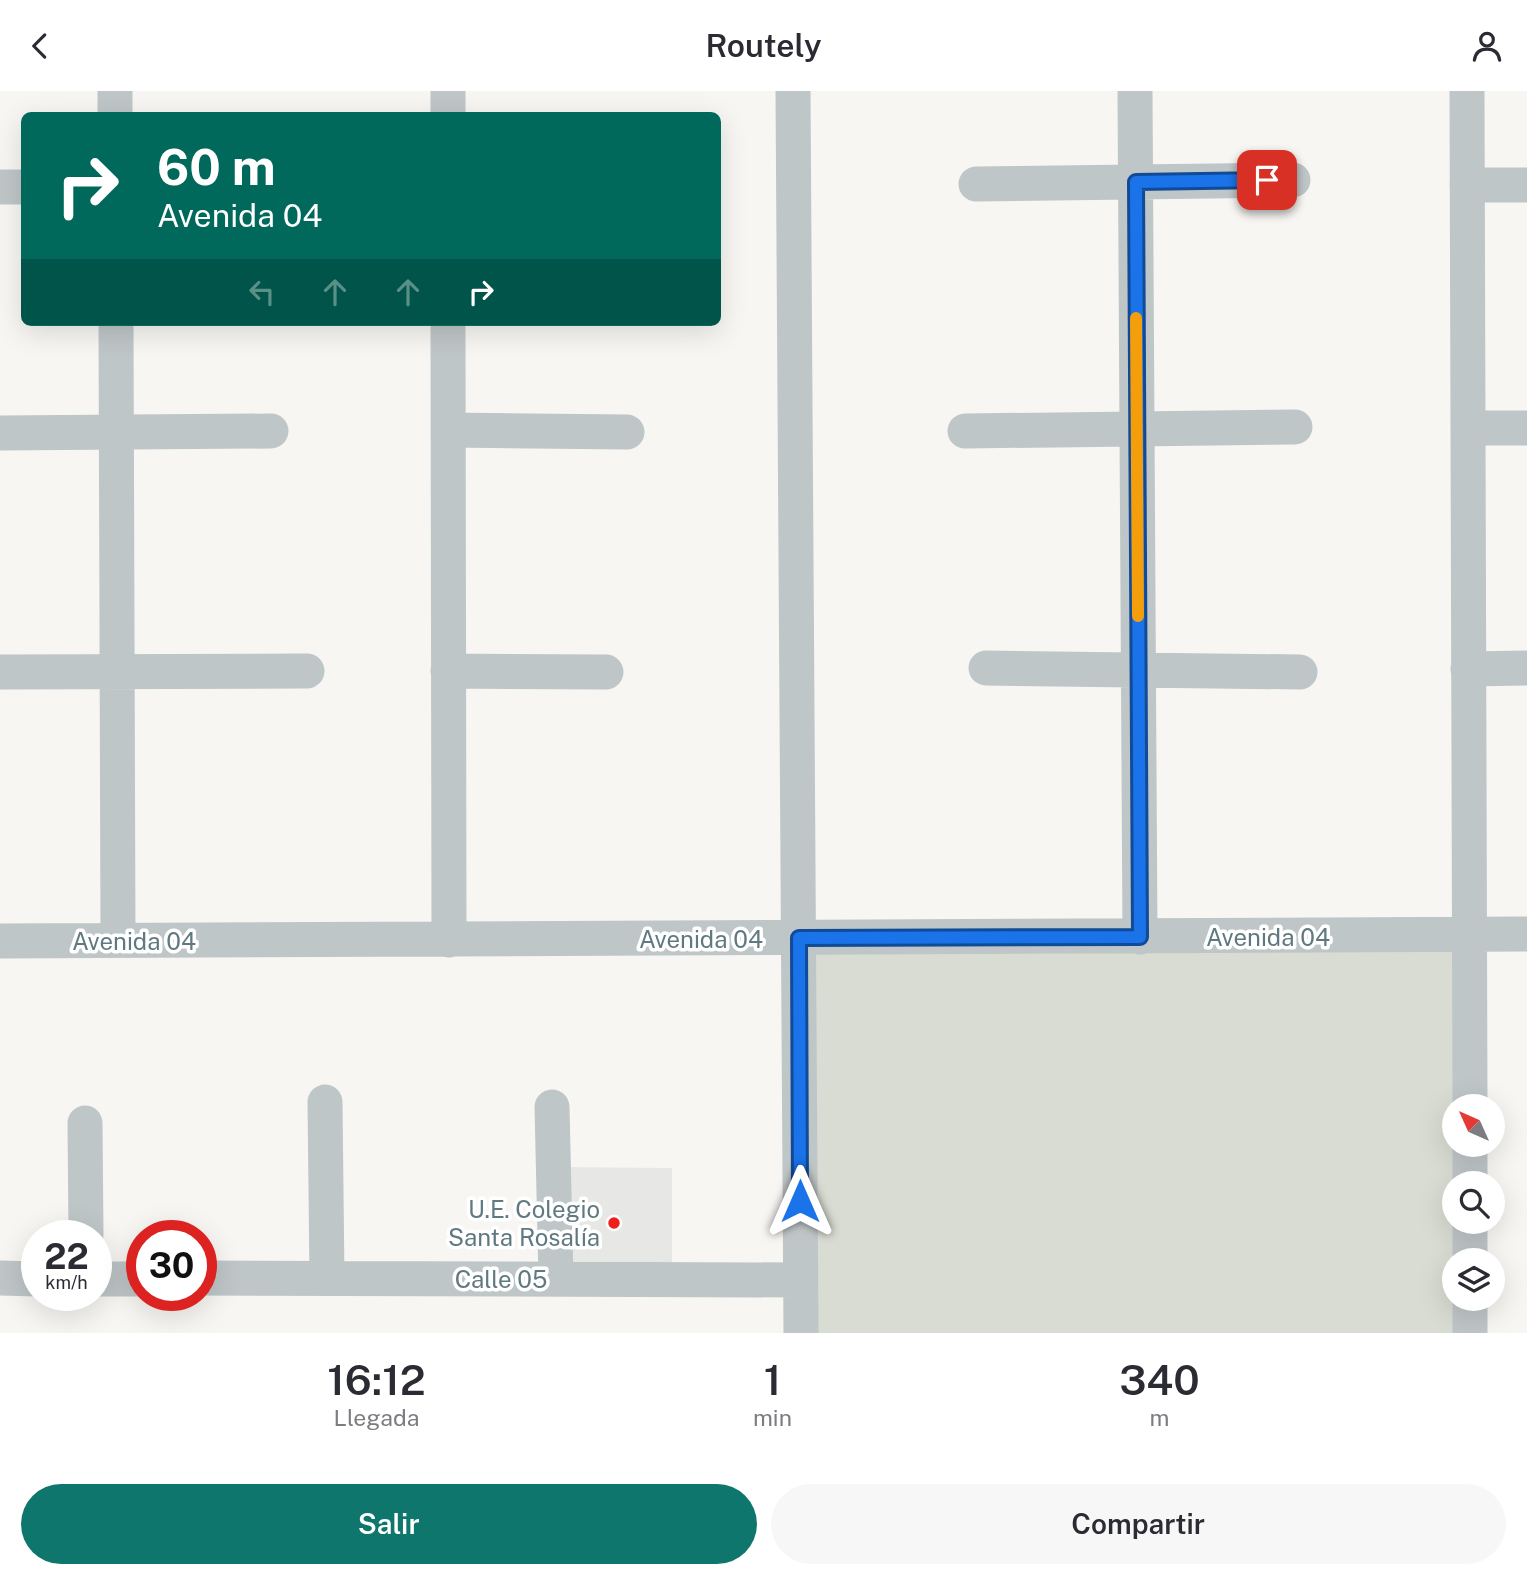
<!DOCTYPE html>
<html lang="es">
<meta charset="utf-8">
<style>
body{margin:0;font-family:"Public Sans",sans-serif;background:#f7f7f7;color:#2b2b33;height:100vh;display:flex;flex-direction:column;font-size:26px;white-space:nowrap}
*{box-sizing:border-box;margin:0}
p{font-size:23px;color:#7c7c81}
.icon{flex:none;width:38px;height:38px;fill:none;stroke:currentColor;stroke-width:2;stroke-linecap:round;stroke-linejoin:round}
.map{position:relative;height:1242px;overflow:hidden}
.details{display:flex;flex-direction:column;background:#fff;flex:1}
.details>*{flex:none}
.hud{position:absolute;left:21px;top:21px;width:700px;height:214px;border-radius:10px;box-shadow:0 7px 28px #0002;background:#00695c;color:#fff;overflow:hidden}
.needle{width:46px;rotate:315deg}
.controls{position:absolute;left:1442px;top:1003px;display:grid;gap:14px}
.controls a{display:grid;place-items:center;width:63px;height:63px;border-radius:50%;background:#fff;box-shadow:0 7px 28px #0002;font-size:35px}
.speed{position:absolute;left:21px;top:1129px;display:flex;gap:14px;font-size:35px;font-weight:700;text-align:center}
.speed>*{display:grid;place-content:center;width:91px;height:91px;border-radius:50%;background:#fff;box-shadow:0 7px 28px #0002;line-height:1}
.speed small{font-size:18px;font-weight:400}
.speed .limit{border:10px solid #d22;background:#fff;color:#111}
.pin{position:absolute;display:grid;place-items:center;width:60px;height:60px;color:#fff;margin:-30px;border-radius:14px;box-shadow:0 4px 10px #0006}
.me{position:absolute;width:77px;margin:-38px;rotate:0deg;stroke-linejoin:round;filter:drop-shadow(0 0 5px #0008)}
.turn{display:flex;align-items:center;gap:24px;height:147px;padding:0 21px;font-size:32px}
.turn .icon{width:91px;height:91px;stroke-width:2.5}
.turn b{display:block;font-size:49px;line-height:60px}
.lanes{display:flex;align-items:center;height:66px;padding:0 21px;background:#0003;justify-content:center;gap:35px;direction:ltr}
.lanes .off{opacity:.35}
.eta{display:flex;justify-content:space-evenly;align-items:center;height:119px;text-align:center}
.eta b{font-size:42px;font-weight:600;line-height:49px}
.action{display:flex;gap:14px;margin-top:auto;padding:14px 21px}
.action a{flex:1;height:80px;border-radius:42px;background:#0f766e;color:#fff;font-size:28px;font-weight:600;line-height:80px;text-align:center}
.action a+a{background:#f7f7f7;color:#2b2b33}
header{display:flex;justify-content:space-between;align-items:center;height:91px;padding:0 21px;background:#fff;font-size:32px;font-weight:600}
.map>svg:first-child{display:block}
</style>
<header><svg class="icon" aria-label="back" viewBox="0 0 24 24"><path d="M15 5l-7 7 7 7"/></svg>Routely<svg class="icon" aria-label="person" viewBox="0 0 24 24"><circle cx="12" cy="8" r="4"/><path d="M4 21q1-7 8-7t8 7"/></svg></header>
<div class="map">
<svg width="1527" height="1242" viewBox="0 0 1527 1242">
<rect width="100%" height="100%" fill="#f7f6f3"/>
<!-- built -->
<path fill="#e7e8e6" d="M554,1076L672,1077V1188H556Z"/>
<!-- green -->
<path fill="#d8dcd2" d="M1470,844L1454,1015V1208L1470,1242H801L799,847Z"/>
<g fill="none" stroke-linecap="round" stroke-linejoin="round">
<!-- minor -->
<path stroke="#bfc6c8" stroke-width="35" d="M115,0V24
M448,0V24
M793,0L801,1242
M1135,0L1140,846
M1467,0L1470,1015
M976,93L1293,89
M1467,94H1527
M0,96H24
M116,231L118,849
M448,231L449,849
M1468,337H1527
M448,339L627,341
M965,340L1295,336
M0,342L271,340
M986,577L1300,581
M1468,578L1527,577
M448,580L606,581
M0,581L307,580
M0,850L1527,843
M325,1011L327,1187
M552,1016L556,1188
M85,1032L86,1144
M1470,1092V1054
M1470,1169V1130
M0,1187L37,1188
M201,1187L800,1189
M96,1188H142
M1470,1242V1208"/>
</g>
<g fill="none" stroke-linecap="round" stroke-linejoin="round">
<!-- route casing -->
<g stroke="#114b97" stroke-width="18">
<path id="route" d="M800,1110L799,847L1140,846L1136,91L1267,89"/>
</g>
<!-- route -->
<use href="#route" stroke="#1a73e8" stroke-width="12"/>
<!-- slow -->
<path stroke="#f59e0b" stroke-width="12" d="M1136,227L1138,525"/>
</g>
<!-- markers -->
<circle fill="#ed201c" stroke="#fff" stroke-width="2.5" cx="614" cy="1132" r="7"/>
<g text-anchor="middle" dominant-baseline="central" stroke-width="7" stroke-linejoin="round" paint-order="stroke">
<!-- street labels -->
<g font-size="24" fill="#607980" stroke="#fff">
<text x="1268" y="846">Avenida 04</text>
<text x="701" y="848">Avenida 04</text>
<text x="134" y="850">Avenida 04</text>
<text x="501" y="1188">Calle 05</text>
</g>
<!-- poi labels -->
<g font-size="24" fill="#607980" stroke="#fff" text-anchor="end">
<text x="600" y="1118">U.E. Colegio<tspan x="600" dy="28">Santa Rosalía</tspan></text>
</g>
</g>
</svg>
<div class="controls">
<a><svg class="needle" viewBox="-14 -14 28 28"><path d="M0-13l5 13h-10z" fill="#e53935"/><path d="M0 13l5-13h-10z" fill="#7c7c81"/></svg></a>
<a><svg class="icon" aria-label="search" viewBox="0 0 24 24"><circle cx="10" cy="10" r="6"/><path d="M15 15l6 6"/></svg></a>
<a><svg class="icon" aria-label="layers" viewBox="0 0 24 24"><path d="M12 4l9 5-9 5-9-5zM3 14l9 5 9-5"/></svg></a>
</div>
<div class="speed"><div>22<small>km/h</small></div><div class="limit">30</div></div>
<div class="pin" style="left:1267px;top:89px;background:#d93025"><svg class="icon" aria-label="arrive" viewBox="0 0 24 24"><path d="M6 21V4h12l-3 4 3 4H6"/></svg></div>
<svg class="me" style="left:800px;top:1110px" viewBox="-20 -20 40 40"><path d="M0-17L14 15 0 8-14 15z" fill="#1a73e8" stroke="#fff" stroke-width="4"/></svg>
<div class="hud">
<div class="turn"><svg class="icon" aria-label="right" viewBox="0 0 24 24"><path d="M7 20v-9h11M14 6l5 5-5 5"/></svg><div><b>60 m</b>Avenida 04</div></div>
<div class="lanes"><svg class="icon off" aria-label="left" viewBox="0 0 24 24"><path d="M17 20v-9H6M10 6l-5 5 5 5"/></svg><svg class="icon off" aria-label="ahead" viewBox="0 0 24 24"><path d="M12 20V5M6 11l6-6 6 6"/></svg><svg class="icon off" aria-label="ahead" viewBox="0 0 24 24"><path d="M12 20V5M6 11l6-6 6 6"/></svg><svg class="icon" aria-label="right" viewBox="0 0 24 24"><path d="M7 20v-9h11M14 6l5 5-5 5"/></svg></div>
</div>
</div>
<section class="details">
<div class="eta">
<div><b>16:12</b><p>Llegada</p></div>
<div><b>1</b><p>min</p></div>
<div><b>340</b><p>m</p></div>
</div>
<div class="action"><a>Salir</a><a>Compartir</a></div>
</section>
